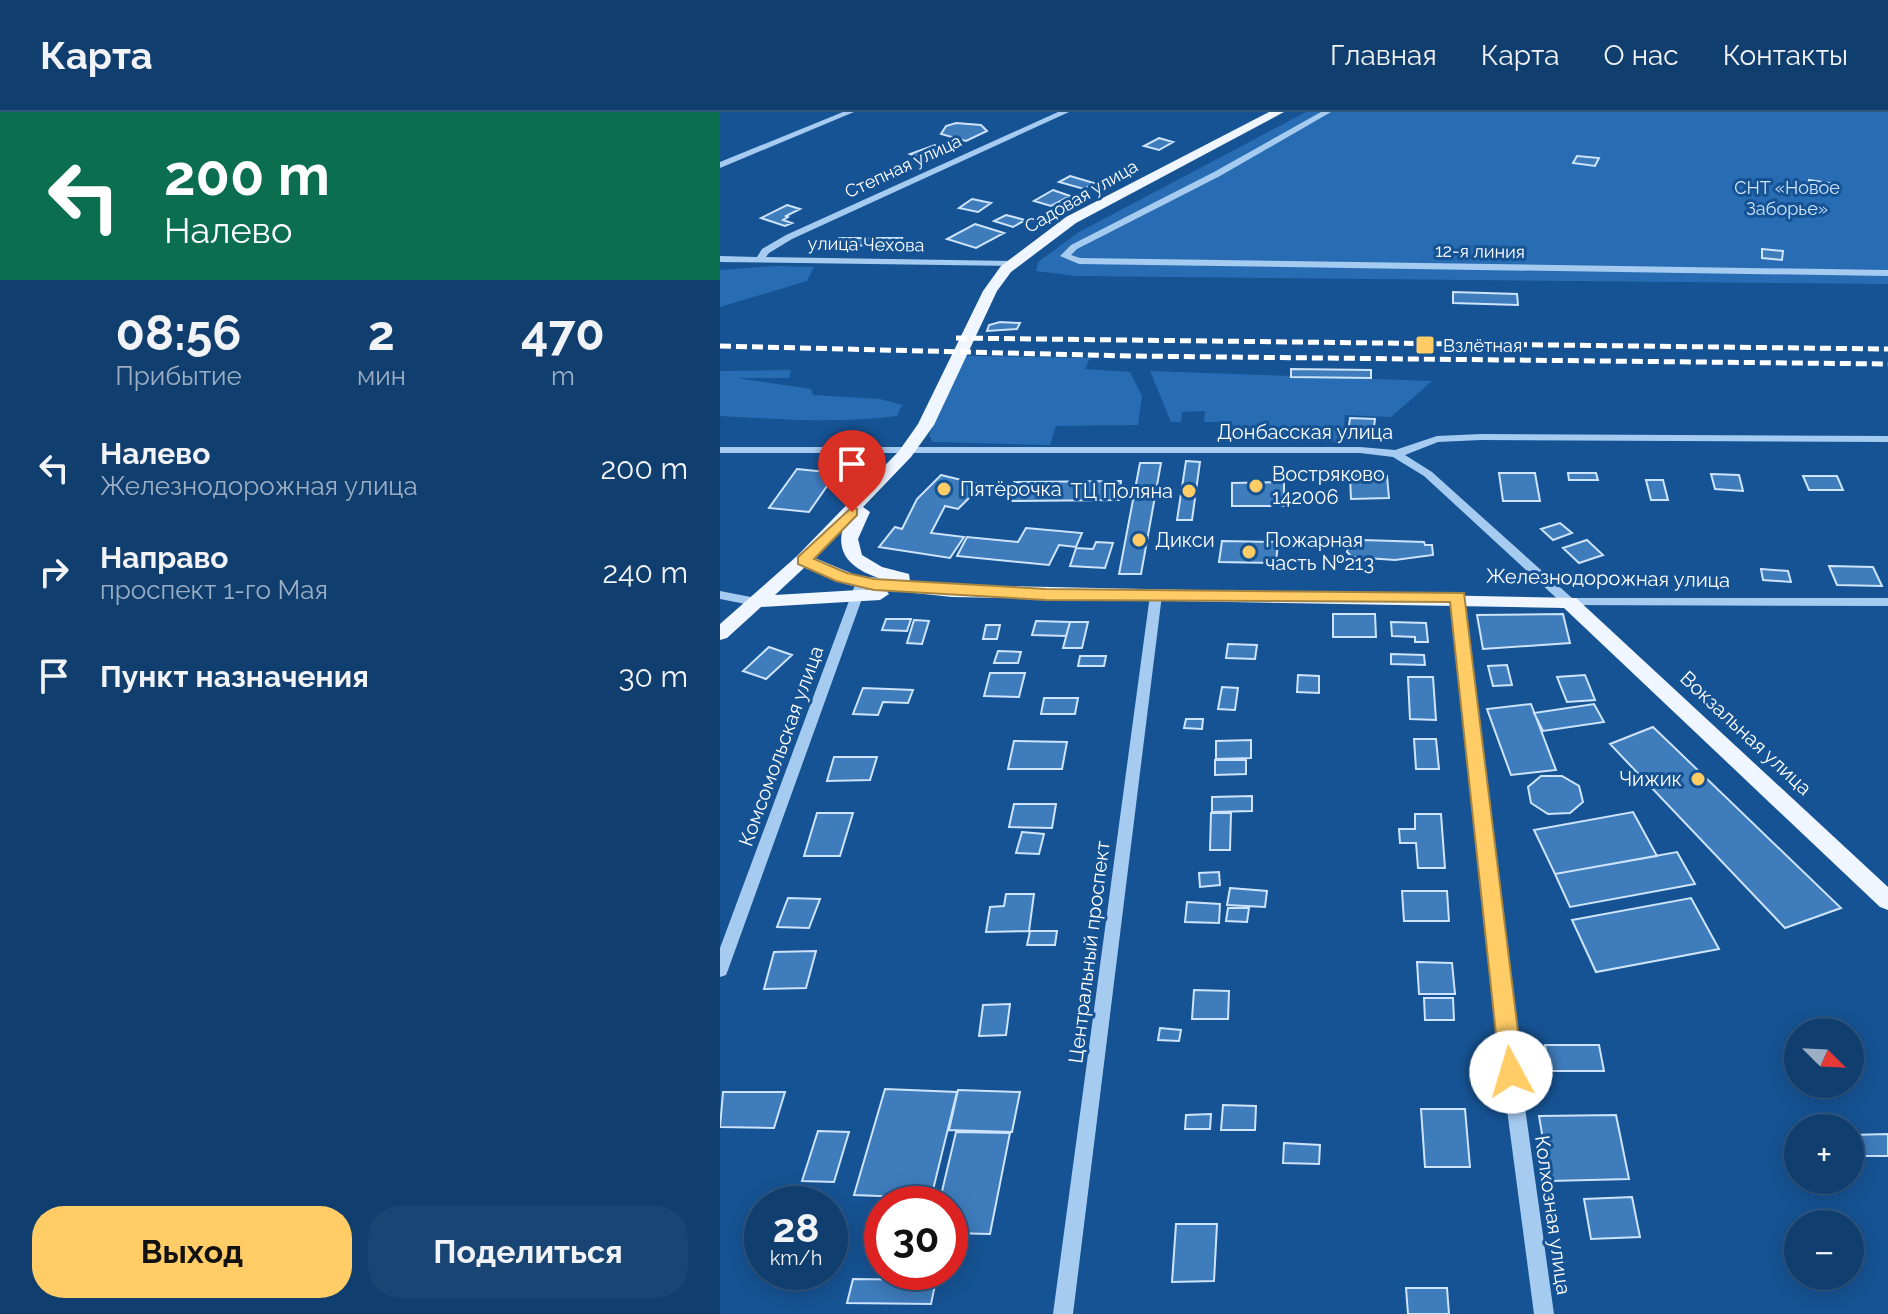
<!DOCTYPE html>
<html lang="ru">
<meta charset="utf-8">
<style>
body{margin:0;font-family:Raleway,sans-serif;background:#194574;color:#f1f3f6;height:100vh;display:flex;flex-direction:column;font-size:30px;white-space:nowrap}
*{box-sizing:border-box;margin:0}
p{font-size:26px;color:#9caec3}
.icon{flex:none;width:44px;height:44px;fill:none;stroke:currentColor;stroke-width:2;stroke-linecap:round;stroke-linejoin:round}
.map{position:relative;flex:1;overflow:hidden}
.drawer{display:flex;flex-direction:column;background:#103e6f;width:720px}
.drawer>*{flex:none}
.banner{background:#0b6e4f;color:#fff;overflow:hidden}
.needle{width:52px;rotate:114deg}
.controls{position:absolute;left:1064px;top:906px;display:grid;gap:16px}
.controls a{display:grid;place-items:center;width:80px;height:80px;border-radius:50%;background:#103e6f;box-shadow:0 4px 20px #0003,0 0 0 2px #305782;font-size:40px}
.speed{position:absolute;left:24px;top:1074px;display:flex;gap:16px;font-size:40px;font-weight:700;text-align:center}
.speed>*{display:grid;place-content:center;width:104px;height:104px;border-radius:50%;background:#103e6f;box-shadow:0 4px 20px #0003,0 0 0 2px #305782;line-height:1}
.speed small{font-size:20px;font-weight:400}
.speed .limit{border:12px solid #d22;background:#fff;color:#111}
.pin{position:absolute;display:grid;place-items:center;width:68px;height:68px;color:#fff;margin:-82px -34px;border-radius:50% 50% 50% 0;rotate:-45deg;box-shadow:0 0 8px #0007}
.pin .icon{rotate:45deg}
.me{position:absolute;width:88px;margin:-44px;rotate:354deg;stroke-linejoin:round;filter:drop-shadow(0 0 6px #0008)}
.turn{display:flex;align-items:center;gap:28px;height:168px;padding:0 32px;font-size:36px}
.turn .icon{width:104px;height:104px;stroke-width:2.5}
.turn b{display:block;font-size:56px;line-height:68px}
.eta{display:flex;justify-content:space-evenly;align-items:center;height:136px;text-align:center}
.eta b{font-size:48px;font-weight:700;line-height:56px}
.primary-button{display:flex;gap:16px;margin-top:auto;padding:16px 32px}
.primary-button a{flex:1;height:92px;border-radius:32px;background:#fc6;color:#111;font-size:32px;font-weight:700;line-height:92px;text-align:center}
.primary-button a+a{background:#194574;color:#f1f3f6}
ul{padding:0;list-style:none}
li{display:flex;align-items:center;gap:24px;height:104px;padding:0 32px}
li div{flex:1}
li b{display:block;font-size:30px}
li em{font-style:normal}
header{display:flex;align-items:center;gap:48px;box-sizing:border-box;height:112px;padding:0 40px;background:#103e6f;border-bottom:2px solid #305782}
header strong{font-size:38px}
nav{display:flex;gap:44px;margin-inline-start:auto;font-size:28px}
main{display:flex;flex:1;min-height:0}
.map>svg:first-child{display:block}
</style>
<header>
<strong>Карта</strong>
<nav><a>Главная</a><a>Карта</a><a>О нас</a><a>Контакты</a></nav>
</header>
<main>
<section class="drawer">
<div class="banner">
<div class="turn"><svg class="icon" aria-label="left" viewBox="0 0 24 24"><path d="M17 20v-9H6M10 6l-5 5 5 5"/></svg><div><b>200 m</b>Налево</div></div>
</div>
<div class="eta">
<div><b>08:56</b><p>Прибытие</p></div>
<div><b>2</b><p>мин</p></div>
<div><b>470</b><p>m</p></div>
</div>
<ul>
<li><svg class="icon" aria-label="left" viewBox="0 0 24 24"><path d="M17 20v-9H6M10 6l-5 5 5 5"/></svg><div><b>Налево</b><p>Железнодорожная улица</p></div><em>200 m</em></li>
<li><svg class="icon" aria-label="right" viewBox="0 0 24 24"><path d="M7 20v-9h11M14 6l5 5-5 5"/></svg><div><b>Направо</b><p>проспект 1-го Мая</p></div><em>240 m</em></li>
<li><svg class="icon" aria-label="arrive" viewBox="0 0 24 24"><path d="M6 21V4h12l-3 4 3 4H6"/></svg><div><b>Пункт назначения</b></div><em>30 m</em></li>
</ul>
<div class="primary-button"><a>Выход</a><a>Поделиться</a></div>
</section>
<div class="map">
<svg width="1168" height="1202" viewBox="0 0 1168 1202">
<rect width="100%" height="100%" fill="#165394"/>
<!-- green -->
<path fill="#286db3" d="M586,0H1168V172L356,164L316,159L318,150L359,120Z
M56,154L94,155L87,169L0,195V158Z
M245,244L370,246L365,257L410,260L422,284L418,313L336,314L330,333L213,330L209,323Z
M71,258L69,266H17L91,277L93,283L160,287L182,293L177,304C118,312 59,307 0,304V259Z
M430,259L712,269L671,305L625,303L623,330L503,327L506,310H484L485,299L462,300L461,310H451Z"/>
<!-- building -->
<path fill="#3e7cbc" stroke="#cde4fc" stroke-width="2" d="M236,11L261,13L267,19L246,29L221,22L226,14Z
M439,26L453,30L439,38L424,34Z
M215,33L222,37L215,39L221,42L204,48L190,42Z
M857,44L879,46L875,54L853,51Z
M350,64L374,71L364,77L339,70Z
M1089,68L1117,72L1116,82L1088,78Z
M333,78L350,84L331,94L314,89Z
M252,87L271,91L258,100L239,96Z
M67,93L80,97L66,104L68,105L63,108L72,111L65,114L41,106Z
M286,103L305,108L293,115L274,109Z
M255,112L284,121L256,136L227,127Z
M119,126H182L178,134L114,133Z
M1042,137L1063,139L1062,148L1042,146Z
M733,180L797,182L798,193L733,191Z
M280,210L300,211L297,217L267,219L269,213Z
M571,257L651,258V266L571,265Z
M630,306L655,307L653,323L628,321Z
M466,349L480,350L472,408H457Z
M420,351H441L421,462H399Z
M77,357L116,361L89,400L49,396Z
M779,361H815L820,389H783Z
M848,361H876L878,368H849Z
M991,362L1019,363L1023,379L995,377Z
M221,363L262,373L238,397L225,394L211,421L244,425L230,446L159,435L175,415L182,417L197,387Z
M630,364H667L669,386L631,387Z
M1083,364H1117L1123,378H1089Z
M926,368H943L948,388H931Z
M401,369L399,388L289,389L294,370Z
M564,370V394H512V371Z
M840,411L852,421L833,428L821,417Z
M306,416L362,421L356,435L339,433L329,453L237,444L247,425L298,430Z
M643,428L704,430L705,433H712L713,443L675,448L632,445L627,440L628,435Z
M867,428L883,443L859,451L843,436Z
M502,429L558,430L556,451L499,450Z
M376,430L393,431L385,456L350,454L356,436L373,437Z
M1109,454L1153,455L1162,474L1117,473Z
M1041,457L1068,459L1071,470L1043,468Z
M613,502H655L656,525H613Z
M843,502L850,531L763,537L757,503Z
M166,507H191L187,519L162,518Z
M194,508L209,509L202,532L187,531Z
M316,509L350,510L346,524L312,523Z
M350,510H368L362,536H343Z
M671,510L706,511L708,530H695V525L672,524Z
M266,513H280L277,527H263Z
M508,532L537,533L535,547L506,546Z
M49,535L72,543L46,567L23,559Z
M278,539L301,540L298,551H274Z
M671,542L704,543L705,553L671,552Z
M360,544H386L384,554H358Z
M787,553L792,573L773,574L768,554Z
M270,561H305L299,585L264,584Z
M578,563L599,564V581L577,580Z
M865,563L875,588L847,590L837,565Z
M688,565H713L716,608L690,607Z
M502,575L518,576L515,598L498,597Z
M143,576L193,578L188,591L163,590L158,603L133,602Z
M324,586H358L355,602H321Z
M811,592L836,658L791,663L767,597Z
M874,592L884,610L823,619L814,601Z
M466,607H483L482,617L464,616Z
M933,615L1121,796L1065,816L890,632Z
M694,627H716L719,657H696Z
M531,628V646L496,647V629Z
M294,629L347,630L342,657H288Z
M114,645H157L150,668L107,669Z
M495,648H526V662L495,663Z
M821,664H842L859,674L863,690L850,701L828,702L811,691L808,675Z
M532,684V699L492,700V685Z
M294,692H336L332,716L289,715Z
M913,700L937,744L835,762L814,718Z
M97,701H133L120,744H84Z
M491,701H511L510,738H490Z
M695,702H721L725,756H698L696,731H680L679,717H695Z
M302,720L324,722L319,742L296,741Z
M957,740L975,772L850,795L835,762Z
M499,760L500,773L480,775L479,761Z
M510,776L547,779L545,795L507,793Z
M682,779H727L729,809H684Z
M286,782H314L309,819L266,820L270,795L284,794Z
M68,786L100,787L89,816L57,815Z
M971,786L999,837L876,860L852,808Z
M467,790L500,792L499,811L465,810Z
M508,796H529L527,810L506,809Z
M310,819H337L335,833H307Z
M96,839L86,876L44,877L54,840Z
M697,850L732,851L735,882H699Z
M474,878L509,879L508,907H472Z
M704,886H733L734,908H705Z
M290,892L286,923L259,924L263,893Z
M440,916L461,918L459,929L438,928Z
M825,933H879L884,959H829Z
M165,977L237,980L211,1086L134,1083Z
M238,978L300,980L292,1020L229,1018Z
M3,980H65L54,1016L0,1015Z
M503,993L536,994L535,1018H501Z
M701,997H745L750,1055H705Z
M491,1002L490,1017H465L466,1003Z
M896,1003L909,1067L830,1069L819,1004Z
M98,1019L129,1020L114,1070L82,1069Z
M236,1020L290,1021L270,1122L230,1121V1092H219Z
M1168,1022V1044H1130V1023Z
M564,1031L600,1033L599,1052L563,1051Z
M912,1085L920,1125L871,1127L864,1087Z
M456,1112H497L494,1169L452,1170Z
M133,1167L216,1168L211,1192L127,1191Z
M686,1176H727L729,1202H688Z"/>
<g fill="none" stroke-linecap="round" stroke-linejoin="round">
<!-- minor -->
<path fill="#a6cbf1" fill-rule="evenodd" d="M123,0H134L0,56V50Z
M338,0H349L72,127L49,141L46,145L293,149L298,152L296,154L0,150V144L37,145L42,137L66,123Z
M601,0H611L500,64L357,137L351,143L360,146L1168,158V164L359,152L340,144L351,133L494,60Z
M761,322L1168,324V330L761,328L718,330L685,343L712,360L852,486H1168V494L844,493L704,364L673,345L640,341H0V335H640L675,338L717,324Z
M142,466L148,470L8,858L6,863L0,865V836L136,470Z
M0,479L36,486L42,490L36,494L0,487Z
M436,479L442,483L353,1202H333L430,483Z
M738,481L744,485L800,960L834,1202H814L782,960L732,485Z"/>
<!-- major -->
<path fill="#f0f6ff" fill-rule="evenodd" d="M549,0H564L356,111L291,160L277,179L214,313L191,345L143,395L150,400L138,427L142,443L162,455L189,462L190,469L232,473L856,486L1168,775V798L1160,795L844,496L232,485L166,478L169,482L160,488L41,495L7,526L0,528V512L77,444L179,339L198,312L263,179L281,154L346,105ZM123,416C115,444 135,458 159,466L138,464L95,446ZM85,455L129,473L155,477L55,483Z"/>
<!-- rail -->
<path stroke="#fff" stroke-width="5" stroke-dasharray="11 5" stroke-linecap="butt" d="M236,226L1168,237
M0,234L410,244L1168,252"/>
</g>
<!-- route -->
<path fill="#fc6" stroke="#a68542" stroke-width="2" d="M132,395L137,397V403L94,447L127,461L154,467L326,477L744,481L803,960L800,967L791,970L783,967L780,960L730,490L326,488L154,478L116,469L78,452V445Z"/>
<!-- markers -->
<g fill="#fc6" stroke="#165394" stroke-width="3">
<rect x="695" y="223" width="20" height="20" rx="4"/>
<circle cx="536" cy="374" r="8"/>
<circle cx="224" cy="377" r="8"/>
<circle cx="469" cy="379" r="8"/>
<circle cx="419" cy="428" r="8"/>
<circle cx="529" cy="440" r="8"/>
<circle cx="978" cy="667" r="8"/>
</g>
<g text-anchor="middle" dominant-baseline="central" stroke-width="6" stroke-linejoin="round" paint-order="stroke">
<!-- far-street labels -->
<g font-size="18" fill="#fff" stroke="#165394">
<text transform="translate(183 54) rotate(-25)">Степная улица</text>
<text transform="translate(361 84) rotate(-30)">Садовая улица</text>
<text transform="translate(146 132) rotate(1)">улица Чехова</text>
<text transform="translate(760 139) rotate(1)">12-я линия</text>
</g>
<!-- far-park labels -->
<g font-size="18" fill="#cde4fc" stroke="#165394">
<text x="1067" y="75">СНТ «Новое<tspan x="1067" dy="21">Заборье»</tspan></text>
</g>
<!-- far-poi labels -->
<g font-size="18" fill="#fff" stroke="#165394" text-anchor="start">
<text x="723" y="233">Взлётная</text>
</g>
<!-- street labels -->
<g font-size="20" fill="#fff" stroke="#165394">
<text x="585" y="320">Донбасская улица</text>
<text transform="translate(888 466) rotate(1)">Железнодорожная улица</text>
<text transform="translate(1026 621) rotate(43)">Вокзальная улица</text>
<text transform="translate(61 634) rotate(-70)">Комсомольская улица</text>
<text transform="translate(369 840) rotate(-83)">Центральный проспект</text>
<text transform="translate(833 1103) rotate(82)">Колхозная улица</text>
</g>
<!-- poi labels -->
<g font-size="20" fill="#fff" stroke="#165394" text-anchor="start">
<text x="552" y="362">Востряково<tspan x="552" dy="23">142006</tspan></text>
<text x="240" y="377">Пятёрочка</text>
<text x="453" y="379" text-anchor="end">ТЦ Поляна</text>
<text x="435" y="428">Дикси</text>
<text x="545" y="428">Пожарная<tspan x="545" dy="23">часть №213</tspan></text>
<text x="962" y="667" text-anchor="end">Чижик</text>
</g>
</g>
</svg>
<div class="controls">
<a><svg class="needle" viewBox="-14 -14 28 28"><path d="M0-13l5 13h-10z" fill="#e53935"/><path d="M0 13l5-13h-10z" fill="#9caec3"/></svg></a>
<a>+</a>
<a>−</a>
</div>
<div class="speed"><div>28<small>km/h</small></div><div class="limit">30</div></div>
<div class="pin" style="left:132px;top:400px;background:#d93025"><svg class="icon" aria-label="arrive" viewBox="0 0 24 24"><path d="M6 21V4h12l-3 4 3 4H6"/></svg></div>
<svg class="me" style="left:791px;top:960px" viewBox="-20 -20 40 40"><circle r="19" fill="#fff"/><path d="M0-13L10 11 0 6-10 11z" fill="#fc6"/></svg>
</div>
</main>
